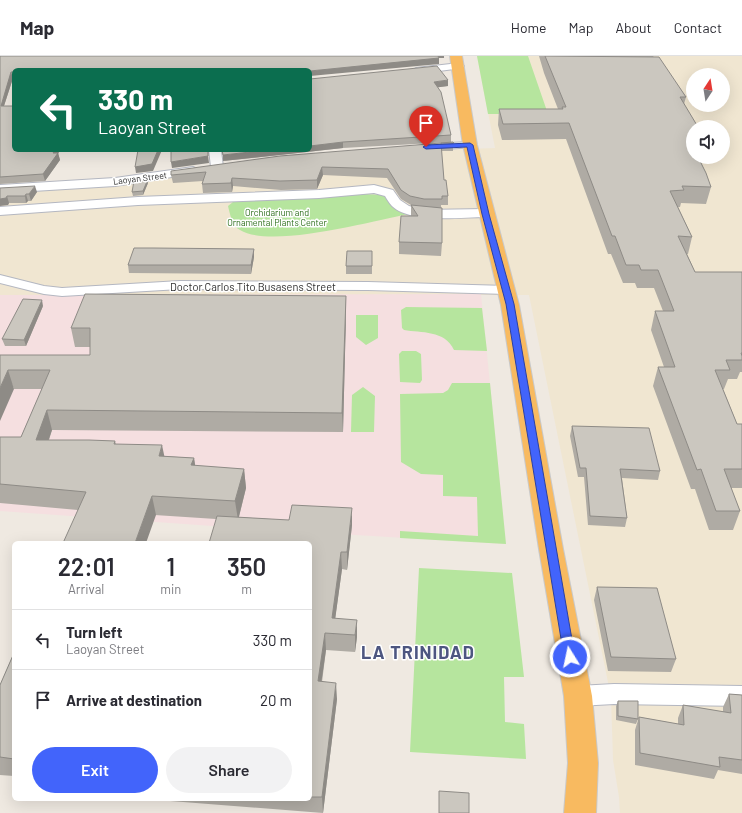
<!DOCTYPE html>
<style>
body{margin:0;font-family:Barlow,sans-serif;background:#f2f2f3;color:#2b2b33;height:100vh;display:flex;flex-direction:column;font-size:15px;white-space:nowrap}
*{box-sizing:border-box;margin:0}
p{font-size:13px;color:#7c7c81}
.icon{flex:none;width:22px;height:22px;fill:none;stroke:currentColor;stroke-width:2;stroke-linecap:round;stroke-linejoin:round}
.map{position:relative;flex:1;overflow:hidden}
.sheet{position:absolute;left:12px;top:485px;width:300px;height:260px;display:flex;flex-direction:column;background:#fff;border-radius:6px;box-shadow:0 4px 16px #0002}
.sheet>*{flex:none}
.guide{position:absolute;left:12px;top:12px;width:300px;height:84px;border-radius:6px;box-shadow:0 4px 16px #0002;background:#0b6e4f;color:#fff;overflow:hidden}
.needle{width:26px;rotate:12deg}
.controls{position:absolute;left:686px;top:12px;display:grid;gap:8px}
.controls a{display:grid;place-items:center;width:44px;height:44px;border-radius:50%;background:#fff;box-shadow:0 4px 16px #0002;font-size:20px}
.pin{position:absolute;display:grid;place-items:center;width:34px;height:34px;color:#fff;margin:-41px -17px;border-radius:50% 50% 50% 0;rotate:-45deg;box-shadow:0 0 4px #0007}
.pin .icon{rotate:45deg}
.me{position:absolute;width:44px;margin:-22px;rotate:350deg;stroke-linejoin:round;filter:drop-shadow(0 0 3px #0008)}
.turn{display:flex;align-items:center;gap:14px;height:84px;padding:0 20px;font-size:18px}
.turn .icon{width:52px;height:52px;stroke-width:2.5}
.turn b{display:block;font-size:28px;line-height:34px}
.eta{display:flex;justify-content:space-evenly;align-items:center;height:68px;text-align:center}
.eta b{font-size:24px;font-weight:600;line-height:28px}
.action{display:flex;gap:8px;margin-top:auto;padding:8px 20px}
.action a{flex:1;height:46px;border-radius:24px;background:#4264fb;color:#fff;font-size:16px;font-weight:600;line-height:46px;text-align:center}
.action a+a{background:#f2f2f3;color:#2b2b33}
ul{padding:0;list-style:none}
li{display:flex;align-items:center;gap:12px;height:60px;padding:0 20px;border-top:1px solid #e1e1e2}
li div{flex:1}
li b{display:block;font-size:15px}
li em{font-style:normal}
header{display:flex;align-items:center;gap:24px;box-sizing:border-box;height:56px;padding:0 20px;background:#fff;border-bottom:1px solid #e1e1e2}
header strong{font-size:19px}
nav{display:flex;gap:22px;margin-inline-start:auto;font-size:14px}
.map>svg:first-child{display:block}
</style>
<header>
<strong>Map</strong>
<nav><a>Home</a><a>Map</a><a>About</a><a>Contact</a></nav>
</header>
<div class="map">
<svg width="742" height="757" viewBox="0 0 742 757">
<rect width="100%" height="100%" fill="#efe9e1"/>
<!-- education -->
<path fill="#f0e6d1" fill-rule="evenodd" d="M477,0H742V757H620L619,741L613,704L611,641L529,239H0V135L413,95L495,92ZM693,19H723V49H693ZM693,71H723V101H693Z"/>
<!-- medical -->
<path fill="#f5dfe0" d="M481,238L506,488L255,473L0,455V239Z"/>
<!-- green -->
<path fill="#b6e59e" d="M477,0H528L548,58H488Z
M364,138L383,139L409,158C372,165 271,193 240,174C232,170 230,158 228,150L233,146L240,144Z
M406,251L482,252L487,295L454,294C445,274 421,277 404,274L402,272L401,254Z
M356,259H378V282L366,289L356,281Z
M402,295H416L421,298L422,324L420,327L400,326L399,298Z
M452,327H490L506,488L400,482V475L478,480L477,441L443,440V419L421,418L401,406L400,338L443,337L448,334Z
M363,331L375,340L374,376H351L352,339Z
M419,512L512,517L524,621H504L505,666L524,668L526,703L410,696Z"/>
<g fill="none" stroke-linecap="round" stroke-linejoin="round">
<!-- minor casing -->
<g stroke="#b4b7c1" stroke-width="2">
<path id="minor" d="M459,7L464,10L462,12L416,18L411,15L416,12Z
M470,86L476,89L474,91L430,94L426,93L424,91L426,89L430,88Z
M209,94H221L223,111L221,113H213L211,111Z
M193,111L197,113L199,115L197,117L115,130L0,137V129L115,122Z
M374,129L393,134L400,144L409,150L423,154L486,153L490,154L492,157L490,160L486,161C461,161 411,168 392,150C389,147 387,143 385,140L374,137L319,142L138,149L0,159V151L138,141L319,134Z
M0,219L44,230L62,232L180,225L368,226L507,230L512,231L514,234L512,237L507,238L368,234L180,233L62,240L44,238L0,227Z
M614,628L742,630V650L614,648L578,650L570,647L567,640L570,633L578,630Z"/>
</g>
<!-- trunk casing -->
<g stroke="#c9c9c9" stroke-width="2">
<path id="trunk" d="M450,0H462L477,89L519,249L563,493L592,640L598,707L596,757H564L568,707L564,640L539,493L501,249L463,89Z"/>
</g>
<!-- minor -->
<use href="#minor" fill="#fff" fill-rule="evenodd"/>
<!-- trunk -->
<use href="#trunk" fill="#f8ba60" fill-rule="evenodd"/>
</g>
<!-- wall -->
<path fill="#afaba4" d="M0,0L444,2H439V8L14,14V22H13L4,50L14,94H60L58,97L60,104L45,125L0,128Z
M539,0H653L686,41L684,48L693,71V101L711,131L706,148L681,147L680,151H678L692,181L688,198H687L695,216H742V316H740L737,323H728L724,333H723L737,368H742V432H731L740,455L733,474H709L695,433H691L653,330L658,311H664L651,274L655,255H663L654,232H637L635,227H623L611,198H608L566,83L502,84L498,69L499,53H558L544,17Z
M448,24V30L438,31L451,79V86L343,92L223,105Z
M453,86V95H441L444,124L448,140V149H441L442,187L441,200L399,198V186L411,160V149L401,143L387,122L323,119L317,133L281,134L233,130L232,136L203,137L202,128L203,125L173,127L171,119Z
M148,127L143,139L133,140L132,136Z
M0,132L37,136L31,145H28L26,147H9L8,149Z
M254,193V201L251,218L129,217L128,209Z
M372,195V218H346V210Z
M346,240V258L343,376L52,374L49,384L115,385L116,388L164,400L194,402L195,410L244,413L246,432L239,461L352,469L347,514L342,513L335,563L357,581L355,596L326,594L322,626L337,643L323,757L145,743H310V487L216,463L78,454L0,447V381H21L42,333H14L0,299H90V291H75L71,272Z
M43,250L26,290H5L2,283Z
M572,370L660,415L658,424L622,422L627,462L625,471L588,469L584,421H578L570,380Z
M597,531L676,603L671,616L608,615L594,544Z
M14,597V720L0,719V629Z
M729,638L742,639V718L718,714L714,723L635,709V674L639,661L678,668V662L683,649L723,656V651Z
M618,645L638,663L636,668L616,664V650Z"/>
<!-- shaded-wall -->
<path fill="#8e8b86" d="M435,0H444V2H439V8L310,20V15Z
M11,16L13,22L2,56L1,50Z
M448,24V30L433,32L434,26Z
M343,86V92L223,105V99L268,94H310V90Z
M55,94H60L58,98V97L60,104L45,125L43,118Z
M158,94H162L153,115L136,117L135,111Z
M208,100L209,107L172,112L171,106Z
M322,111L323,119L317,133V124Z
M232,122L233,130L232,136L231,127Z
M148,123V127L143,139V135Z
M35,130L37,136L31,145L29,138Z
M26,138L28,145L26,147L25,140Z
M7,140L9,147L8,149L0,150V143Z
M254,193V201L251,218V209Z
M346,240V258L343,376L342,357Z
M42,244L43,250L26,290L24,284Z
M8,314L14,333L0,365V332Z
M47,354L52,374L42,403L36,384Z
M162,389L166,408L159,400Z
M194,402L197,421L191,409Z
M244,413L246,432L238,464L235,445Z
M152,440L156,459L146,487H135Z
M352,452V469L347,514V496Z
M341,496L342,513L333,579L332,562Z
M357,564V581L355,596V579Z
M325,577L326,594L319,642L318,625Z
M336,627L337,643L323,757L322,741Z"/>
<!-- building -->
<path fill="#cbc7bf" stroke="#8e8b86" d="M0,0H438L439,2L310,15V14H14V16H11L1,50H14V94H55L53,97H58L43,118L0,121Z
M545,0L659,1L686,41H680L698,71H693V83H690L693,89V101H698L706,117L711,131L682,130L684,134L670,135L692,181L678,180L695,216H742V297H741L742,300V304H726L730,314H715L737,368H742V413H724L740,455H716L701,413L697,414L658,311H675L655,255H674L658,214H641L639,209H626L615,180H612L569,67L503,68L499,53H563L562,51H566Z
M437,10L448,24L434,26L441,36L451,79L343,86L310,90V23Z
M453,86L454,87H441L444,124H446L448,140H442V143H424L410,140L401,134L388,113L322,111L317,124L280,125L232,122L231,127L202,128L206,116L171,119V115L280,100Z
M138,94H158L152,108L135,111Z
M171,94H208V100L171,106Z
M222,94H268L223,99Z
M148,123L143,135L132,136L134,125Z
M35,130L29,138H26L25,140H7L6,142L0,143V132Z
M411,149L442,152V187L399,186L401,160H418Z
M134,192H153L254,193L251,209H128Z
M347,195H372V210H346Z
M85,238L346,240L342,357L47,354L36,384H89L115,385L114,388L162,389L159,400L194,402L191,409L244,413L235,445L152,440L135,487H63L86,436L0,428V381H21L50,314H8L0,332V299H90V272H71Z
M23,243L42,244L24,284L2,283Z
M572,370L649,372L660,415L620,413L627,462L590,460L586,412H580Z
M292,449L352,452L347,496H341L332,562L357,564L355,579L325,577L318,625L336,627L322,741H310V487H209L217,460L289,464Z
M597,531L657,532L676,603L611,601Z
M14,597V703L0,701V629Z
M729,638L742,639V704L719,701L720,711L640,697L639,661L684,669L683,649L731,657Z
M618,645H638V663L618,660Z
M439,735L469,737V757H439Z"/>
<!-- route -->
<path fill="#4264fb" stroke="#2b41a3" d="M470,87L473,89L489,158L514,248L575,601L574,604L570,606L566,604L564,601L506,248L482,158L467,91L426,93L423,91L426,89Z"/>
<g text-anchor="middle" dominant-baseline="central" stroke-width="3" stroke-linejoin="round" paint-order="stroke">
<!-- far-street labels -->
<g font-size="9" fill="#2e2e2e" stroke="#fff">
<text transform="translate(140 122) rotate(-7)">Laoyan Street</text>
</g>
<!-- far-park labels -->
<g font-size="9" fill="#2c6e1b" stroke="#fff">
<text x="277" y="156">Orchidarium and<tspan x="277" dy="10">Ornamental Plants Center</tspan></text>
</g>
<!-- street labels -->
<g font-size="11" fill="#2e2e2e" stroke="#fff">
<text x="253" y="230">Doctor Carlos Tito Busasens Street</text>
</g>
<!-- near-district labels -->
<g font-size="18" font-weight="bold" letter-spacing="1" fill="#4d5680" stroke="#fff">
<text x="418" y="596">LA TRINIDAD</text>
</g>
</g>
</svg>
<div class="controls">
<a><svg class="needle" viewBox="-14 -14 28 28"><path d="M0-13l5 13h-10z" fill="#e53935"/><path d="M0 13l5-13h-10z" fill="#7c7c81"/></svg></a>
<a><svg class="icon" aria-label="sound" viewBox="0 0 24 24"><path d="M4 9h4l5-4v14l-5-4H4zM17 9q2 3 0 6"/></svg></a>
</div>
<div class="pin" style="left:426px;top:91px;background:#d93025"><svg class="icon" aria-label="arrive" viewBox="0 0 24 24"><path d="M6 21V4h12l-3 4 3 4H6"/></svg></div>
<svg class="me" style="left:570px;top:601px" viewBox="-20 -20 40 40"><circle r="17" fill="#4264fb" stroke="#fff" stroke-width="3"/><path d="M0-11L8 9 0 5-8 9z" fill="#fff"/></svg>
<div class="guide">
<div class="turn"><svg class="icon" aria-label="left" viewBox="0 0 24 24"><path d="M17 20v-9H6M10 6l-5 5 5 5"/></svg><div><b>330 m</b>Laoyan Street</div></div>
</div>
<section class="sheet">
<div class="eta">
<div><b>22:01</b><p>Arrival</p></div>
<div><b>1</b><p>min</p></div>
<div><b>350</b><p>m</p></div>
</div>
<ul>
<li><svg class="icon" aria-label="left" viewBox="0 0 24 24"><path d="M17 20v-9H6M10 6l-5 5 5 5"/></svg><div><b>Turn left</b><p>Laoyan Street</p></div><em>330 m</em></li>
<li><svg class="icon" aria-label="arrive" viewBox="0 0 24 24"><path d="M6 21V4h12l-3 4 3 4H6"/></svg><div><b>Arrive at destination</b></div><em>20 m</em></li>
</ul>
<div class="action"><a>Exit</a><a>Share</a></div>
</section>
</div>
